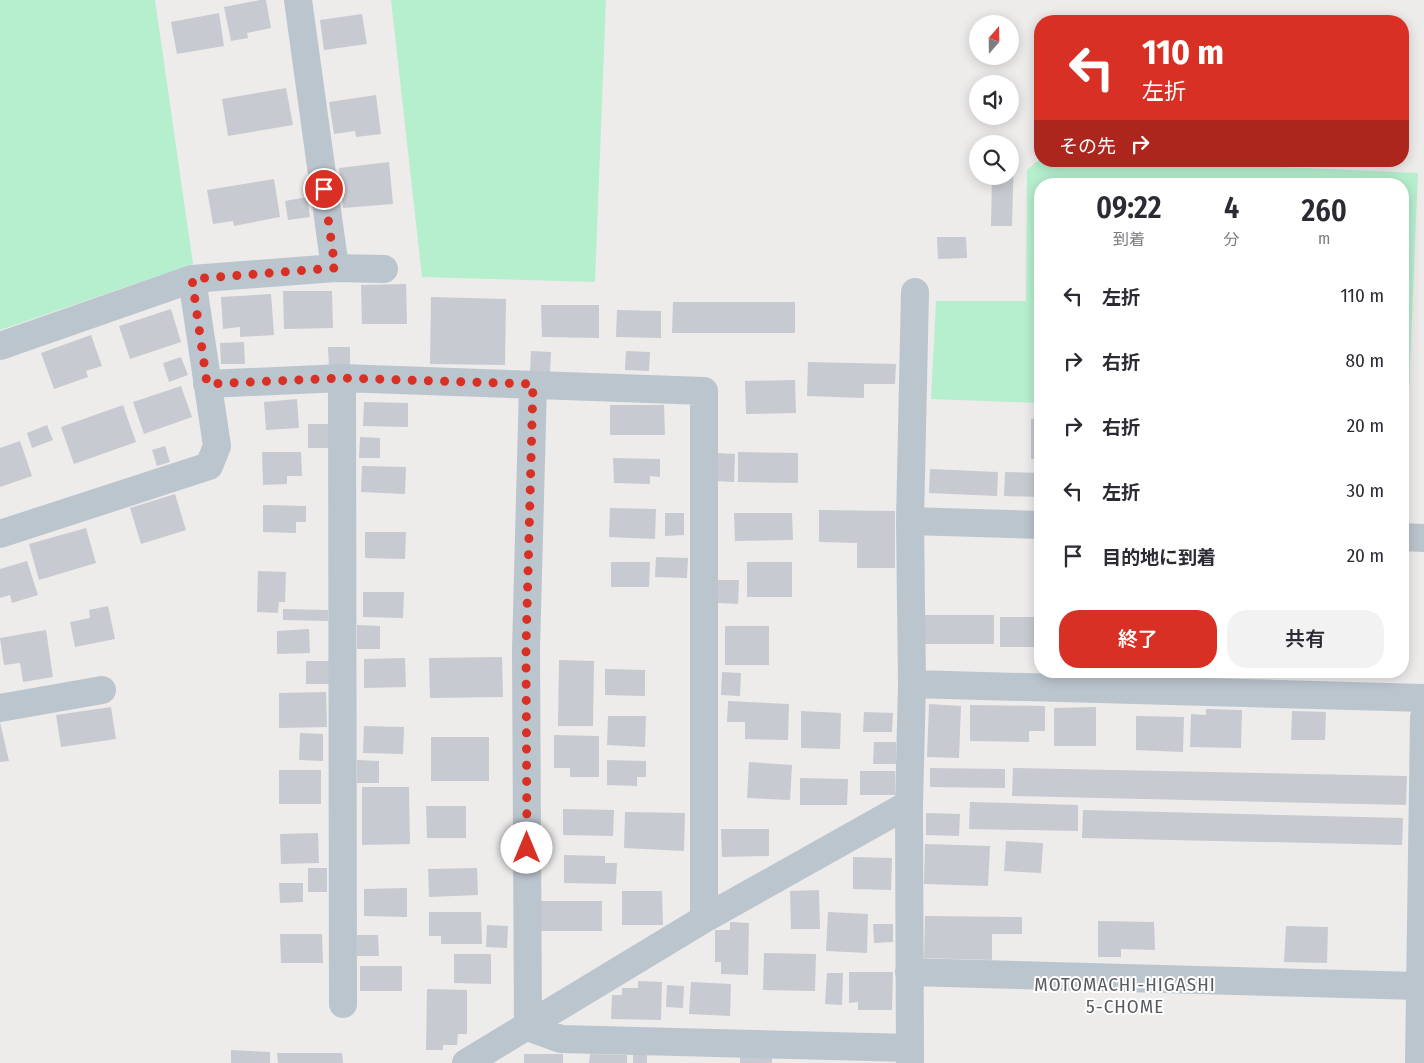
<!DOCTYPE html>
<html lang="ja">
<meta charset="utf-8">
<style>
body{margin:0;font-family:"Fira Sans Condensed","Noto Sans JP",sans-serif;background:#f2f2f3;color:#2b2b33;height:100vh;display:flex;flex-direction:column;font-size:19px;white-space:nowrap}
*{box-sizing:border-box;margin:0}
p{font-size:16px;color:#7c7c81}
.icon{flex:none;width:28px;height:28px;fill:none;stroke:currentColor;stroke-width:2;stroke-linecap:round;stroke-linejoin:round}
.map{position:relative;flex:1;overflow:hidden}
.side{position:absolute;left:1034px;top:178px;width:375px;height:500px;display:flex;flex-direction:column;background:#fff;border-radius:20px;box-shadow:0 2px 12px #0003}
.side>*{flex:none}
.top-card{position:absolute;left:1034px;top:15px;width:375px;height:152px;border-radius:20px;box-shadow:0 2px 12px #0003;background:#d93025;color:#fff;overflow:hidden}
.needle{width:32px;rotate:20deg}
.fabs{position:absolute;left:969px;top:15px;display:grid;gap:10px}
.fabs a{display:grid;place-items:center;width:50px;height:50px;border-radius:50%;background:#fff;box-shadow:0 2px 12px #0003;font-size:25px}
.pin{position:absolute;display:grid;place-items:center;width:42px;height:42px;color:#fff;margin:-21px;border:2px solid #fff;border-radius:50%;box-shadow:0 1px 5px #0007}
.me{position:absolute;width:55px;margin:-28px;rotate:0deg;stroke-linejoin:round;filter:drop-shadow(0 0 4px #0008)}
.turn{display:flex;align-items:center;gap:18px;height:105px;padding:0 25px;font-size:22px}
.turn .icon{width:65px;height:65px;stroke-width:2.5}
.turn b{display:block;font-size:35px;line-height:42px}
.then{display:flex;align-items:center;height:48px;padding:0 25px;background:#0003;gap:10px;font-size:19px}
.eta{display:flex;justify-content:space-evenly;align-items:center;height:85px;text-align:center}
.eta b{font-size:30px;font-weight:600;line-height:35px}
.action{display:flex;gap:10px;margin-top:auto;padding:10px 25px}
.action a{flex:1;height:58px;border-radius:20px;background:#d93025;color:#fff;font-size:20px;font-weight:600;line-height:58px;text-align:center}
.action a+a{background:#f2f2f3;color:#2b2b33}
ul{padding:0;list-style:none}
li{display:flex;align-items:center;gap:15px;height:65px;padding:0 25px}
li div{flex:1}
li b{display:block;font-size:19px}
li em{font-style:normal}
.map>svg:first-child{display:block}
</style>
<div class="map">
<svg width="1424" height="1063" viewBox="0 0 1424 1063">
<rect width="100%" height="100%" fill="#eeebeb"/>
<!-- green -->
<path fill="#b6efce" d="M0,0H155L193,264L0,330Z
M391,0H606L595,282L422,277Z
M1040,159V161H1149L1418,173L1408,414H1402V184H1040V403L931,399L936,301H1026L1027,170Z"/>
<!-- building -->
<path fill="#c7cad0" d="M260,0H266L271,28L247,33L248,38L231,41L224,7Z
M219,13L224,46L177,54L171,22Z
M362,14L367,44L324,50L320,20Z
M286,88L293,125L228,136L222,99Z
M376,95L381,134L356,137L355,131L334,134L329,102Z
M1010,154H1014L1012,226H991L992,176H1010Z
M389,162L393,204L343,208L339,168Z
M274,179L280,217L234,226L233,221L213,224L207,190Z
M307,197L310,217L288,220L285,201Z
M937,237H966L967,258L938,259Z
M406,284L407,324H362L361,285Z
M283,291H332L333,328L284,329Z
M271,294L274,335L240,337V327L223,329L221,297Z
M431,297L506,299L505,365L430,364Z
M673,302H795V333H672Z
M541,305H599V338L542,337Z
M171,309L181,342L130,359L119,326Z
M617,310L661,311V338L616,337Z
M91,335L102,366L86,371L88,377L54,389L41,353Z
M244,342L245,364H221L220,343Z
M328,347H350V369H329Z
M531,351L551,352L550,372L530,371Z
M626,351L650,352L649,371L625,370Z
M181,357L188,375L169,382L163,363Z
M808,362L896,364L895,384H864V398L807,396Z
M795,380L796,413L746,414L745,381Z
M181,386L192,417L144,434L133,402Z
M297,399L299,428L266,430L264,402Z
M364,402L408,403V427L363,426Z
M123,405L136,442L74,464L61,427Z
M610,405H664L665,435H610Z
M1031,419H1040V459H1031Z
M308,424H330V448H308Z
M47,425L53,440L32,448L27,433Z
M360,437L380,438V458H359Z
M20,441L32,476L0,487V448Z
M165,446L170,462L157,466L152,450Z
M262,452H301L302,476H287V484L263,485Z
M738,452L798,453V483L738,482Z
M716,453L735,454L734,482L715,481Z
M613,458L660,459V477L650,476V484L614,483Z
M362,466L406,467L405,494L361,492Z
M930,469L998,472L997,496L929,493Z
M1005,472L1040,473V497L1004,496Z
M1402,480L1406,481V507H1402Z
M175,494L186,530L141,544L130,508Z
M263,505L306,506V522H296V533L263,532Z
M610,508L656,509L655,539L609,537Z
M819,510L895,511V568H857V543L819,542Z
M665,513H684V535L665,536Z
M734,513H792L793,540L735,541Z
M86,528L96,563L39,580L29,544Z
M365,532H406L405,559L365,558Z
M656,557L688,558L687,578L655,577Z
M27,561L38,595L12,603L10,595L0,598V569Z
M611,562H650L649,587H611Z
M747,562H792V597H747Z
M258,571L286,572L285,602H279L278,613L257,612Z
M717,580H739L738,604L717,603Z
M363,592H404L403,618L363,617Z
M108,606L115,639L75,647L70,622L90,618L89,610Z
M283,609L328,610V621L283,620Z
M924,615H994V644H924Z
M1000,617H1040V647H1000Z
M357,625L380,626V649H357Z
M725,626H769V665H725Z
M1402,628H1407V661H1402Z
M309,629L310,653L277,654V631Z
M46,630L53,677L23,682L20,663L4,665L0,638Z
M502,657L503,697L430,698L429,658Z
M405,658L406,687L364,688V659Z
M559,660L594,661L593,726H558Z
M306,661H329V684H306Z
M605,669L645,670V696L605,695Z
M722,672L741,673L740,696L721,695Z
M326,692L327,727L279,728V693Z
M728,701L789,704L788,740L745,739V722H727Z
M929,704L961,706L959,758L927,757Z
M970,705L1045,706V731H1029V742L970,741Z
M111,707L116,739L61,747L56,715Z
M1096,707V746H1054V708Z
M1206,709L1242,710L1241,748L1190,747L1191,714L1206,715Z
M801,711L841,713L840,749L801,748Z
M1292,711L1326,712L1325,740H1291Z
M864,712L893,713L892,732H863Z
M608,716H646L645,747L607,745Z
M1136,716L1184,717L1183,752L1136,750Z
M0,722L9,761L0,762Z
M364,726L404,727L403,754L363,753Z
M300,733L323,734V761L299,760Z
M554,735L599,736V777H570V768H554Z
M431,737H489V781H431Z
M874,742H896V764H873Z
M357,760L379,761V783H357Z
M607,760L646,761V777H637V786L607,785Z
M749,762L792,765L790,800L747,798Z
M930,768L1005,769V788L930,787Z
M1013,768L1407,776L1406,805L1012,796Z
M279,770H321V804H279Z
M860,771H895V795H860Z
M800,778L848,779L847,805H800Z
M362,787H409L410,844L362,845Z
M970,802L1078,805V831L969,829Z
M426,806H466V838H427Z
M563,809L614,810L613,836L563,835Z
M1083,810L1403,818L1402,845L1082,838Z
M625,812L685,813L684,851L624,848Z
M926,813L960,814L959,836L926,835Z
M721,829H769V856L722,857Z
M318,833L319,863L281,864L280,834Z
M1006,841L1043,843L1041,873L1004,871Z
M925,844L990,846L988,886L924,884Z
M564,855L605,856V863H617L616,884L564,883Z
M853,857L892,858L891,890L853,889Z
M308,868H327V892H308Z
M477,868L478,895L429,897L428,869Z
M279,883H303V902L280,903Z
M407,888V917L364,916V889Z
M819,890L820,929H791L790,891Z
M622,891H662L663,925H622Z
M538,901H602V931H538Z
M429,912H481L482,944H441V936H429Z
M828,912L868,914L867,953L826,951Z
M925,916L1022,917V934H992V960L924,958Z
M1098,921L1154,922L1155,950L1121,949V957H1098Z
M730,922L749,923L748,975L721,974V962H715V930H730Z
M873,924H893V942L874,943Z
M487,925L508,926L507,948L486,947Z
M1286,926L1328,927L1327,963L1284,962Z
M280,934H322L323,963H281Z
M357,935H378L379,956H357Z
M764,953L816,954L815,991L763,990Z
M454,954H491V984L454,983Z
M360,966H402V991H360Z
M849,972H893L892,1010H858V1002L849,1003Z
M827,973H843L842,1005L825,1004Z
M638,981L662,982L661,1020L611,1019L612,995H622V988H638Z
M691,982L731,984L730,1016L689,1014Z
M667,985L684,986L683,1008L666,1007Z
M427,989L467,990V1034H458L457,1045H443V1050H426Z
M231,1050L270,1052V1063H231Z
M277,1053H342L343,1063H278Z
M524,1054H563V1063H524Z
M590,1054L627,1055V1063H589Z
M633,1054H647V1063H633Z
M740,1056L772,1058V1063H740Z"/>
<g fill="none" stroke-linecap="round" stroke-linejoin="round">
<!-- street -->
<path stroke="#bbc5ce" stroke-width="28" d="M335,268L384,269
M192,279L335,268L298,0
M0,346L192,279L217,446L209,466L0,534
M342,378L343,1004
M207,384L342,378L704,391V919L909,804
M533,385L526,649L528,1027L561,1039L910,1048
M910,521L1040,525
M1402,537L1424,538
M912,684L1424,698
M0,708L102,690
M909,972L1419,986
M466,1063L704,919
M910,1063L909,804L912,684L910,521L915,292
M1419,1063L1424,717"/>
</g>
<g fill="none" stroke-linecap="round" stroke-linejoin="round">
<!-- route -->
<path stroke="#d93025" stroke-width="9" stroke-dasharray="0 16.2" d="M324,189L335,268L192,279L207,384L342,378L533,384L526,649L527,848"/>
</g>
<g text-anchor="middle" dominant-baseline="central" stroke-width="4" stroke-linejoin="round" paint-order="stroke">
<!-- neighbourhood labels -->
<g font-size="19" letter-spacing="1" fill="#585b60" stroke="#fff">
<text x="1125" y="984">MOTOMACHI-HIGASHI<tspan x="1125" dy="22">5-CHOME</tspan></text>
</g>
</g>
</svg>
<div class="fabs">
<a><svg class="needle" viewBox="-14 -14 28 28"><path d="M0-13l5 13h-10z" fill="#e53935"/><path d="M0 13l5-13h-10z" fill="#7c7c81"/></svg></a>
<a><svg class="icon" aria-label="sound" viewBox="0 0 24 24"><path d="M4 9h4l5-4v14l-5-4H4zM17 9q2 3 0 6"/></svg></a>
<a><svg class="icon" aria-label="search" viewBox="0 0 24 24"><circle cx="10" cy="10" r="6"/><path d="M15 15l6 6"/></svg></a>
</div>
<div class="pin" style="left:324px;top:189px;background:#d93025"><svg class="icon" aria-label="arrive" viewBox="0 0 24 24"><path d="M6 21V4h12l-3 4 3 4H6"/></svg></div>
<svg class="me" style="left:527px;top:848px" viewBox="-20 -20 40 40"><circle r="19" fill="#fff"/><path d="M0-13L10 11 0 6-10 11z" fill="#d93025"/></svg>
<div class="top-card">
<div class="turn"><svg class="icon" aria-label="left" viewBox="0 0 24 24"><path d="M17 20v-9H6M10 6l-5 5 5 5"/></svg><div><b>110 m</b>左折</div></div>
<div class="then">その先<svg class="icon" aria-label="right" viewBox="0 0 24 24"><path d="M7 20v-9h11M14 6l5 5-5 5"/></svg></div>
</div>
<section class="side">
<div class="eta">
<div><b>09:22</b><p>到着</p></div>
<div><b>4</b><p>分</p></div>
<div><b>260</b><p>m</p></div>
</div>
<ul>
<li><svg class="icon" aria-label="left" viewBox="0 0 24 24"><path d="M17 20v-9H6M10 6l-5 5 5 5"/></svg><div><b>左折</b></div><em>110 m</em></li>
<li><svg class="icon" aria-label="right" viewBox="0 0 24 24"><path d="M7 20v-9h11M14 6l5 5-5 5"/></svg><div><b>右折</b></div><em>80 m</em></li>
<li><svg class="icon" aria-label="right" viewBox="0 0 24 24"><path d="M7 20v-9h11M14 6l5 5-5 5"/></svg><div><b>右折</b></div><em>20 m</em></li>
<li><svg class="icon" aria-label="left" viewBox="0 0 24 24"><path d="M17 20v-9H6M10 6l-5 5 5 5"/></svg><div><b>左折</b></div><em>30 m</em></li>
<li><svg class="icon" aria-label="arrive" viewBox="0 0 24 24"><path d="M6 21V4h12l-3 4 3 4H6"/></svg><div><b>目的地に到着</b></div><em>20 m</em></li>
</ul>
<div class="action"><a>終了</a><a>共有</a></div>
</section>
</div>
